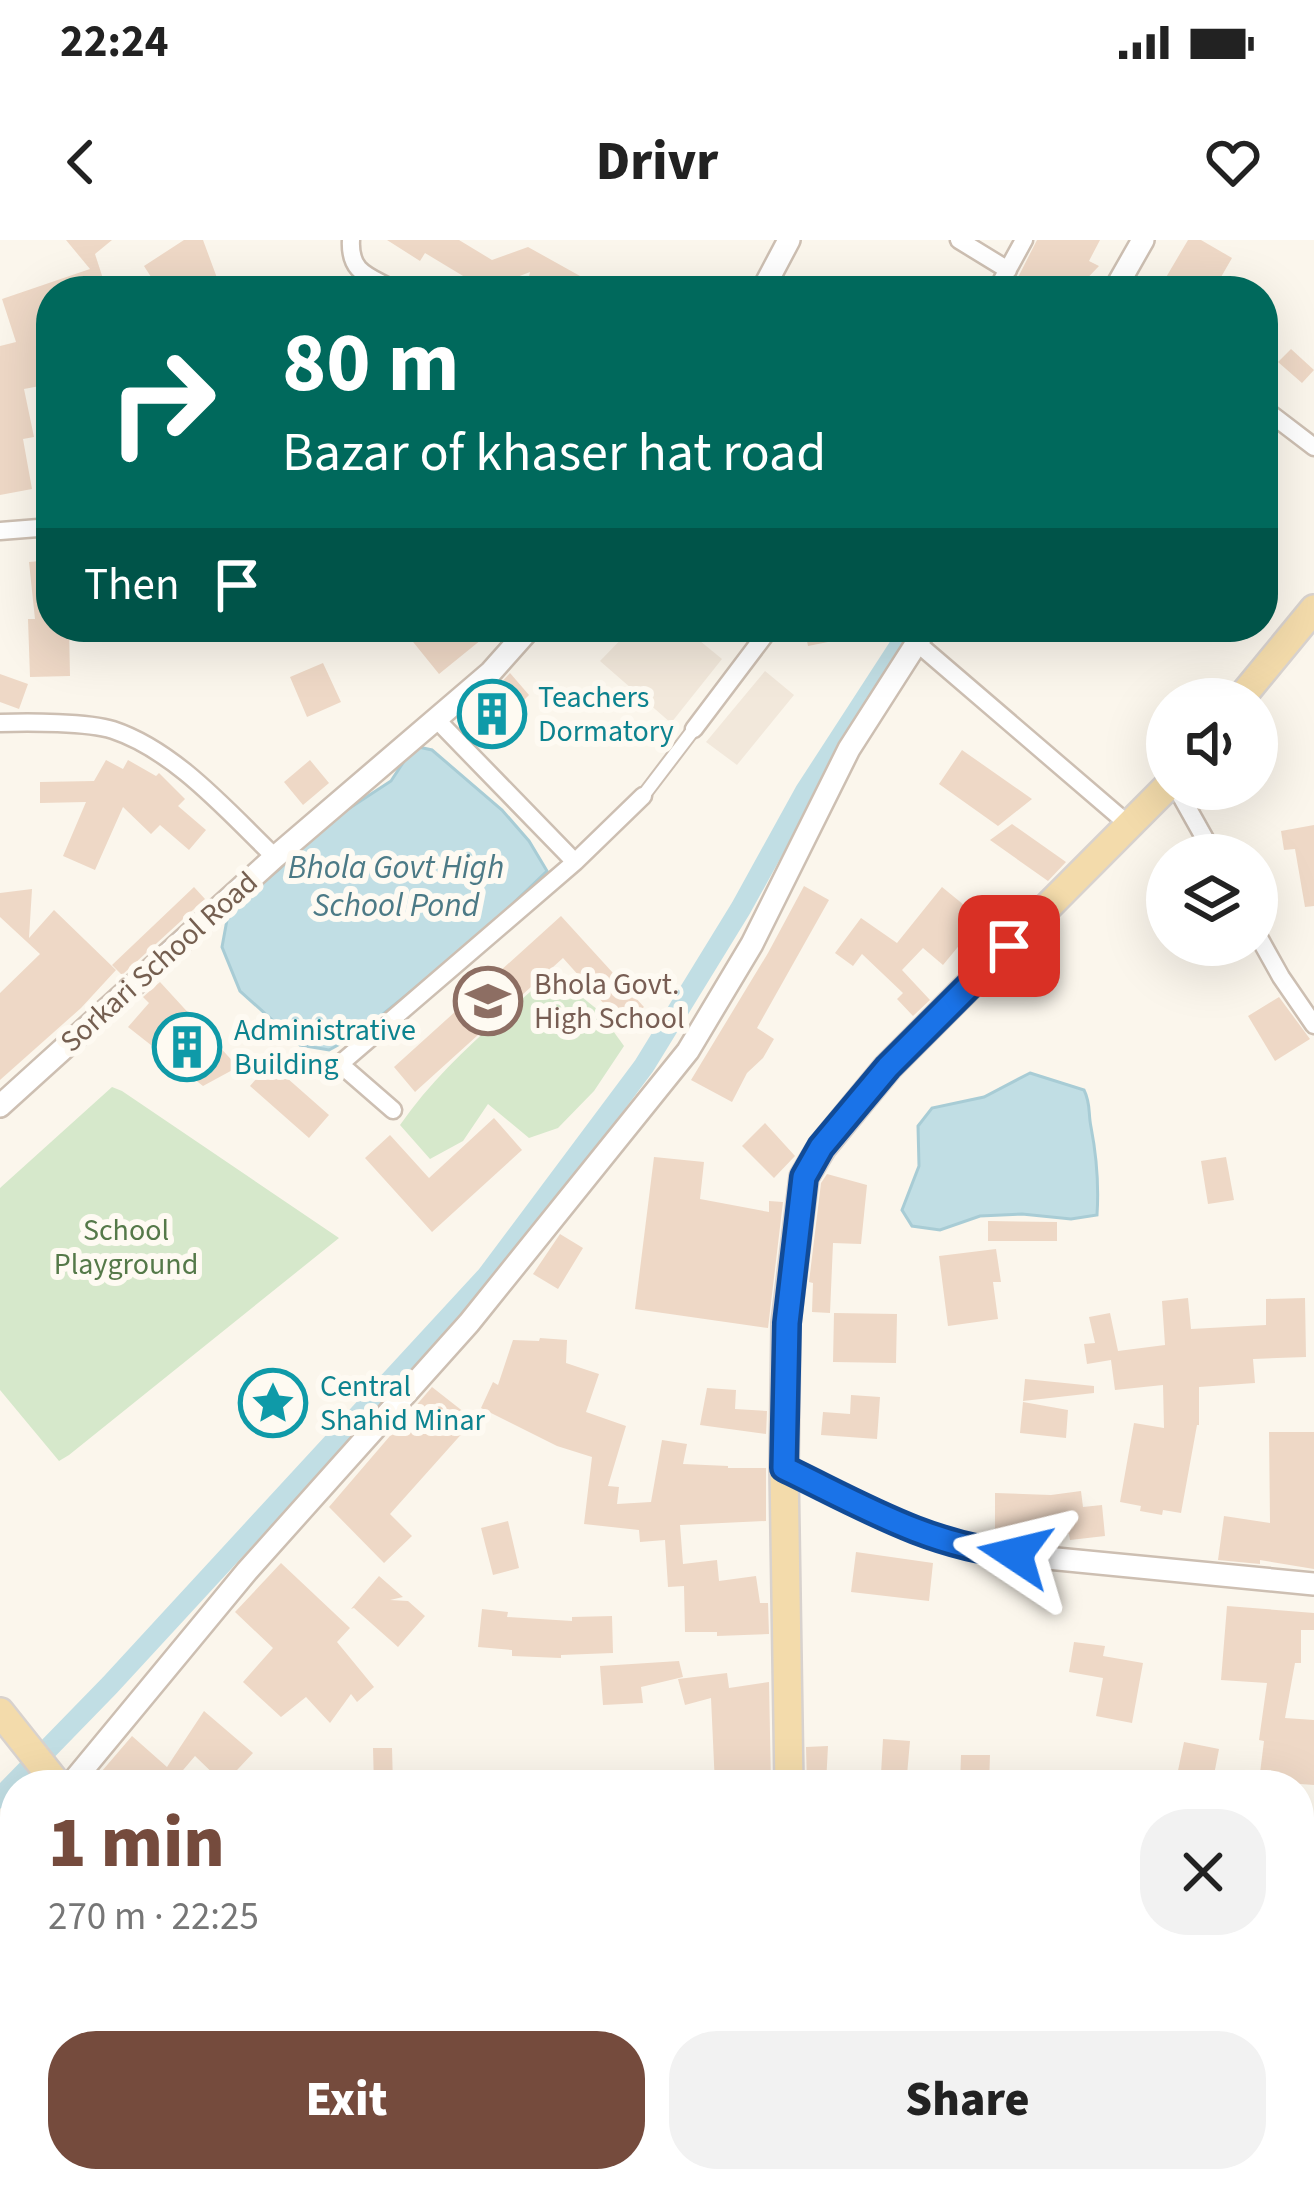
<!DOCTYPE html>
<meta charset="utf-8">
<style>
body{margin:0;font-family:"Source Sans 3",sans-serif;background:#f2f2f2;color:#222;height:100vh;display:flex;flex-direction:column;font-size:45px;white-space:nowrap}
*{box-sizing:border-box;margin:0}
p{font-size:39px;color:#767676}
.icon{flex:none;width:66px;height:66px;fill:none;stroke:currentColor;stroke-width:2;stroke-linecap:round;stroke-linejoin:round}
.map{position:relative;flex:1;overflow:hidden}
.drawer{position:absolute;left:0px;top:1530px;width:1314px;height:423px;display:flex;flex-direction:column;background:#fff;border-radius:48px 48px 0 0;box-shadow:0 12px 48px #0002}
.drawer>*{flex:none}
.banner{position:absolute;left:36px;top:36px;width:1242px;height:366px;border-radius:48px;box-shadow:0 12px 48px #0002;background:#00695c;color:#fff;overflow:hidden}
.controls{position:absolute;left:1146px;top:438px;display:grid;gap:24px}
.controls a{display:grid;place-items:center;width:132px;height:132px;border-radius:50%;background:#fff;box-shadow:0 12px 48px #0002;font-size:60px}
.pin{position:absolute;display:grid;place-items:center;width:102px;height:102px;color:#fff;margin:-51px;border-radius:24px;box-shadow:0 6px 18px #0006}
.me{position:absolute;width:132px;margin:-66px;rotate:280deg;stroke-linejoin:round;filter:drop-shadow(0 0 9px #0008)}
.turn{display:flex;align-items:center;gap:42px;height:252px;padding:0 48px;font-size:54px}
.turn .icon{width:156px;height:156px;stroke-width:2.5}
.turn b{display:block;font-size:84px;line-height:102px}
.then{display:flex;align-items:center;height:114px;padding:0 48px;background:#0003;gap:24px;font-size:45px}
.round{display:grid;place-items:center;flex:none;width:126px;height:126px;border-radius:48px;background:#f2f2f2}
.overview{display:flex;align-items:center;justify-content:space-between;height:204px;padding:0 48px}
h1{font-size:72px;font-weight:800;line-height:90px;color:#754b3d}
.cta{display:flex;gap:24px;margin-top:auto;padding:24px 48px}
.cta a{flex:1;height:138px;border-radius:48px;background:#754b3d;color:#fff;font-size:48px;font-weight:800;line-height:138px;text-align:center}
.cta a+a{background:#f2f2f2;color:#222}
.status{display:flex;justify-content:space-between;align-items:center;height:84px;padding:0 60px;background:#fff;direction:ltr}
.status svg{height:33px;fill:currentColor}
header{display:flex;justify-content:space-between;align-items:center;height:156px;padding:0 48px;background:#fff;font-size:54px;font-weight:800}
.map>svg:first-child{display:block}
</style>
<div class="status"><b>22:24</b><svg viewBox="0 0 49 12"><path d="M0 12V9h3v3zM5 12V6h3v6zM10 12V3h3v9zM15 12V0h3v12zM26 1h20v11H26zM47 4h2v5h-2z"/></svg></div>
<header><svg class="icon" aria-label="back" viewBox="0 0 24 24"><path d="M15 5l-7 7 7 7"/></svg>Drivr<svg class="icon" aria-label="heart" viewBox="0 0 24 24"><path d="M12 20l-8-8c-3-5 5-10 8-4 3-6 11-1 8 4z"/></svg></header>
<div class="map">
<svg width="1314" height="1951" viewBox="0 0 1314 1951">
<rect width="100%" height="100%" fill="#fbf6ec"/>
<!-- residential -->
<path fill="#f2e8db" d="M633,387H683L722,419L671,483L600,421Z
M765,431L794,455L737,525L706,502Z"/>
<!-- green -->
<path fill="#d6e8cb" d="M552,733L598,770L624,806L594,851L558,888L529,898L488,864L463,901L430,919L400,885C441,826 498,780 552,733Z
M112,847L122,851L339,998L69,1215L59,1221L0,1150V948Z"/>
<!-- water -->
<path fill="#c1dee4" stroke="#a8ccd5" stroke-width="3" d="M414,506L432,510L502,570L529,601L547,631L481,694L408,754L358,794L329,810L300,805L240,751L222,707L229,669L278,630L333,579L391,541Z
M1030,833L1084,850C1091,864 1088,873 1091,887C1097,918 1099,944 1097,975L1071,979L1022,974L980,976L940,990L912,986L902,970L919,926L918,886L932,868L984,857Z"/>
<g fill="none" stroke-linecap="round" stroke-linejoin="round">
<!-- canal -->
<path stroke="#c1dee4" stroke-width="21" d="M0,1558L110,1445L487,1036L644,826L741,668L805,552L912,387"/>
</g>
<!-- building -->
<path fill="#eed8c6" d="M66,0H112L95,14L107,51H51V121L41,123L45,145L24,149L34,197L23,199L32,249L0,255V106L16,102L2,59L90,29Z
M184,0H203L220,46L212,51H160L144,26Z
M387,0H459L492,20L528,7L607,51H526L530,32L496,45H478L425,13L420,21Z
M1037,0H1100L1089,21L1099,26L1075,51H1011Z
M1188,0H1201L1232,18L1213,51H1158Z
M1291,109L1314,130L1302,143L1278,122Z
M51,320V387H69L70,436L30,437L28,379H35L29,322Z
M401,387H497L439,434Z
M804,387H862L863,395L808,406Z
M323,423L341,462L307,477L290,437Z
M510,433L529,455L480,506L461,486Z
M0,434L28,444L19,469L0,462Z
M962,510L1032,559L998,586L939,544Z
M106,520L123,529L128,520L156,536L159,533L185,559L178,566L206,590L189,610L160,585L151,594L123,567L95,630L63,616L86,562L40,563V542L94,541Z
M310,520L329,543L303,565L284,542Z
M1012,584L1066,622L1048,641L990,600Z
M1314,585V666L1305,667L1295,609L1284,610L1281,591Z
M804,646L829,660L757,788L774,799L763,818L747,833L732,862L691,840L768,713Z
M194,647L205,659L122,735L112,725Z
M942,647L981,679L943,725L923,708L902,730L930,760L913,776L897,759L903,753L862,714L853,726L835,713L861,678L897,703Z
M32,649L29,698L54,670L116,730L81,768L0,840V753L40,714L0,677V653Z
M561,676L644,767L623,785L563,718L415,852L394,827Z
M160,742L194,779L238,827L203,846L128,787L149,763L143,757Z
M1279,757L1310,799L1275,821L1248,776Z
M270,823L329,875L309,898L250,846Z
M494,878L522,910L432,992L365,918L390,895L429,938Z
M765,883L795,916L774,938L742,906Z
M654,917L704,922L700,959L769,972V961L783,962L768,1088L635,1069Z
M1226,917L1234,960L1208,964L1201,921Z
M827,934L867,945L861,1004L833,1003L830,1073L812,1072L813,1043L809,1042L821,943Z
M988,981L1057,982V1001H988Z
M560,994L583,1008L558,1049L533,1034Z
M996,1009L1001,1042H993L998,1079L948,1086L939,1016Z
M1188,1058L1191,1089L1266,1085V1059L1305,1058L1306,1117L1253,1119L1255,1143L1199,1147V1185H1197L1181,1273L1163,1270L1162,1275L1140,1271L1141,1266L1120,1262L1134,1183L1164,1188L1163,1145L1115,1150L1111,1120L1087,1124L1084,1104L1095,1103L1089,1077L1110,1073L1118,1111L1165,1105L1162,1061Z
M834,1073L897,1074L896,1123L833,1122Z
M540,1098L567,1100L566,1123L599,1134L586,1172L626,1186L608,1246L619,1247L617,1264L651,1262L662,1200L687,1204L683,1224L728,1226V1228H766V1281L680,1285L683,1324L717,1320L719,1341L756,1336L760,1363H768L769,1394L717,1396V1392H685L684,1346L668,1347L665,1300L640,1302L639,1290L584,1284L592,1217L557,1206L481,1168L493,1142L498,1145L513,1100L539,1101Z
M1025,1139L1094,1146V1153L1023,1161Z
M432,1147L474,1180L390,1274L412,1296L384,1323L329,1267Z
M707,1148L736,1150L735,1169L767,1171L766,1194L700,1185Z
M851,1155L880,1157L877,1199L821,1195L823,1172L850,1174Z
M1023,1162L1068,1170L1066,1198L1020,1193Z
M1269,1192H1314V1329L1260,1320V1324L1218,1320L1224,1276L1270,1283Z
M1081,1251L1083,1267L1102,1265L1105,1296L1070,1300L1069,1294L995,1292V1253L1051,1255Z
M508,1281L519,1328L493,1335L481,1288Z
M856,1312L933,1323L929,1361L851,1352Z
M281,1323L350,1388L337,1402L374,1447L357,1462L351,1454L330,1483L306,1457L281,1477L243,1442L273,1408L235,1372Z
M379,1336L403,1357L390,1360L408,1361L425,1376L398,1407L354,1368L351,1369Z
M1227,1366L1314,1373V1390H1301V1423H1295L1285,1478L1314,1480V1545L1259,1541L1264,1501L1259,1500L1267,1443L1221,1440Z
M482,1369L508,1372L507,1377L572,1381V1377L612,1376L613,1413L561,1415V1418L512,1416V1410L478,1407Z
M1074,1402L1105,1406L1103,1416L1143,1423L1132,1483L1096,1476L1103,1438L1069,1432Z
M679,1421L683,1437L641,1447L643,1463L603,1465L600,1426Z
M727,1433L729,1448L769,1442L771,1545H715L711,1458L685,1465L678,1439Z
M204,1471L253,1513L224,1544L195,1516L178,1536L188,1545H90L132,1496L167,1527Z
M883,1499L910,1501L907,1535L881,1534Z
M1184,1502L1219,1509L1212,1545H1175Z
M828,1506L826,1544H807L806,1507Z
M373,1508H392L393,1545H374Z
M961,1515H990L989,1545H960Z"/>
<g fill="none" stroke-linecap="round" stroke-linejoin="round">
<!-- pedestrian casing -->
<g stroke="#cdbfb2" stroke-width="16">
<path id="pedestrian" d="M643,556L694,489"/>
</g>
<!-- minor casing -->
<g stroke="#cdbfb2" stroke-width="21">
<path id="minor" d="M351,0C349,34 370,36 396,51
M959,0L1008,30
M996,51L1024,0
M1263,168L1314,207
M0,291L51,287
M917,403L1129,585
M0,483C28,482 88,482 113,490C176,511 228,572 275,617
M694,489L771,387
M1177,549L1214,615
M575,622L643,556
M1257,694L1281,737L1314,785
M393,870L340,824L575,622L436,479
M1299,1884L1314,1881
M1169,1938L1211,1942L1240,1951
M990,1951L992,1938"/>
</g>
<!-- tertiary casing -->
<g stroke="#cdbfb2" stroke-width="26">
<path id="tertiary" d="M762,51L789,0
M1114,51L1143,0
M0,866L275,617L491,432L531,387
M784,1228L930,1297L985,1312L1314,1344
M70,1545L247,1331L469,1083L688,811L752,704L849,509L927,387
M0,1631L15,1612
M0,1901L15,1883"/>
</g>
<!-- primary casing -->
<g stroke="#d8d2ce" stroke-width="32">
<path id="primary" d="M1240,459L1314,369
M0,1472L58,1545
M789,1545L784,1228L786,1083L804,937L822,907L888,827L1167,547"/>
</g>
<!-- pedestrian -->
<use href="#pedestrian" stroke="#fff" stroke-width="12"/>
<!-- minor -->
<use href="#minor" stroke="#fff" stroke-width="16"/>
<!-- tertiary -->
<use href="#tertiary" stroke="#fff" stroke-width="21"/>
<!-- primary -->
<use href="#primary" stroke="#f3dbab" stroke-width="27"/>
</g>
<g fill="none" stroke-linecap="round" stroke-linejoin="round">
<!-- route casing -->
<g stroke="#114b97" stroke-width="30">
<path id="route" d="M1009,706L888,827L821,907L804,937L787,1083L784,1228C859,1264 930,1307 1015,1314"/>
</g>
<!-- route -->
<use href="#route" stroke="#1a73e8" stroke-width="21"/>
</g>
<!-- icons -->
<defs>
<g id="building-ring" transform="scale(3.45)"><circle r="9.5" fill="#fefaf2" stroke="#0f9aa8" stroke-width="1.5"/><path d="M-4-6H4V6H1V3H-1V6H-4ZM-2.5-4.3h1.7v1.8h-1.7ZM.8-4.3h1.7v1.8H.8ZM-2.5-1h1.7V.8h-1.7ZM.8-1h1.7V.8H.8Z" fill="#0f9aa8"/></g>
<g id="school-ring" transform="scale(3.45)"><circle r="9.5" fill="#fefaf2" stroke="#8d6e63" stroke-width="1.5"/><path d="M0-5L7-2L0 1L-7-2ZM-4 1L0 2.5L4 1V4Q0 6-4 4Z" fill="#8d6e63"/></g>
<g id="sight-ring" transform="scale(3.45)"><circle r="9.5" fill="#fefaf2" stroke="#0f9aa8" stroke-width="1.5"/><path d="M0-6L1.8-2.2L6-1.7L2.9 1.2L3.7 5.4L0 3.3L-3.7 5.4L-2.9 1.2L-6-1.7L-1.8-2.2Z" fill="#0f9aa8"/></g>
</defs>
<g fill-rule="evenodd">
<use href="#building-ring" x="492" y="474"/>
<use href="#school-ring" x="488" y="761"/>
<use href="#building-ring" x="187" y="807"/>
<use href="#sight-ring" x="273" y="1163"/>
</g>
<g text-anchor="middle" dominant-baseline="central" stroke-width="12" stroke-linejoin="round" paint-order="stroke">
<!-- culture labels -->
<g font-size="30" fill="#0d838f" stroke="#fefaf2" text-anchor="start">
<text x="538" y="457">Teachers<tspan x="538" dy="34">Dormatory</tspan></text>
<text x="234" y="790">Administrative<tspan x="234" dy="34">Building</tspan></text>
<text x="320" y="1146">Central<tspan x="320" dy="34">Shahid Minar</tspan></text>
</g>
<!-- street labels -->
<g font-size="30" fill="#755f50" stroke="#fefaf2">
<text transform="translate(159 722) rotate(-42)">Sorkari School Road</text>
</g>
<!-- education labels -->
<g font-size="30" fill="#785e54" stroke="#fefaf2" text-anchor="start">
<text x="534" y="744">Bhola Govt.<tspan x="534" dy="34">High School</tspan></text>
</g>
<!-- park labels -->
<g font-size="30" fill="#557949" stroke="#fefaf2">
<text x="126" y="990">School<tspan x="126" dy="34">Playground</tspan></text>
</g>
<!-- water labels -->
<g font-size="33" font-style="italic" fill="#4c7a86" stroke="#fefaf2">
<text x="396" y="627">Bhola Govt High<tspan x="396" dy="38">School Pond</tspan></text>
</g>
</g>
</svg>
<div class="controls">
<a><svg class="icon" aria-label="sound" viewBox="0 0 24 24"><path d="M4 9h4l5-4v14l-5-4H4zM17 9q2 3 0 6"/></svg></a>
<a><svg class="icon" aria-label="layers" viewBox="0 0 24 24"><path d="M12 4l9 5-9 5-9-5zM3 14l9 5 9-5"/></svg></a>
</div>
<div class="pin" style="left:1009px;top:706px;background:#d93025"><svg class="icon" aria-label="arrive" viewBox="0 0 24 24"><path d="M6 21V4h12l-3 4 3 4H6"/></svg></div>
<svg class="me" style="left:1015px;top:1314px" viewBox="-20 -20 40 40"><path d="M0-17L14 15 0 8-14 15z" fill="#1a73e8" stroke="#fff" stroke-width="4"/></svg>
<div class="banner">
<div class="turn"><svg class="icon" aria-label="right" viewBox="0 0 24 24"><path d="M7 20v-9h11M14 6l5 5-5 5"/></svg><div><b>80 m</b>Bazar of khaser hat road</div></div>
<div class="then">Then<svg class="icon" aria-label="arrive" viewBox="0 0 24 24"><path d="M6 21V4h12l-3 4 3 4H6"/></svg></div>
</div>
<section class="drawer">
<div class="overview"><div><h1>1 min</h1><p>270 m · 22:25</p></div><a class="round"><svg class="icon" aria-label="close" viewBox="0 0 24 24"><path d="M6 6l12 12M18 6L6 18"/></svg></a></div>
<div class="cta"><a>Exit</a><a>Share</a></div>
</section>
</div>
